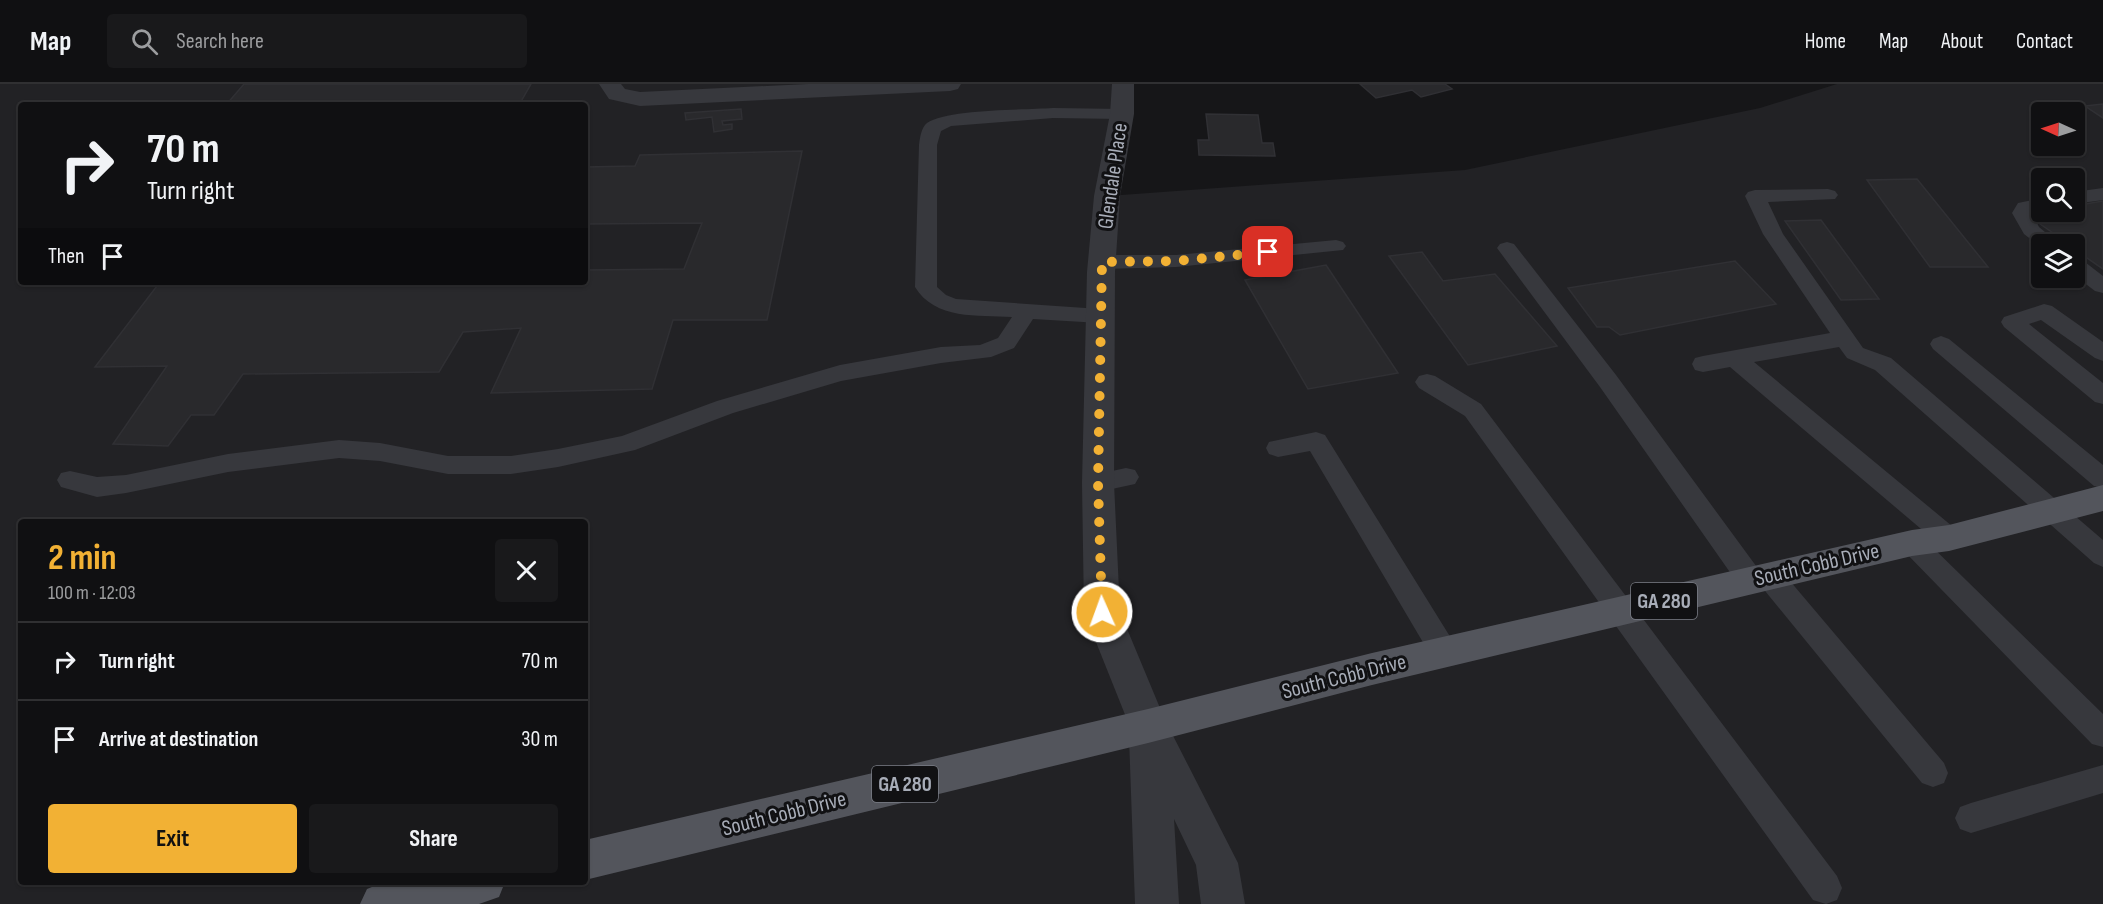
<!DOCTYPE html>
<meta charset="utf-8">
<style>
body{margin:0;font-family:"Sofia Sans Condensed",sans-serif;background:#19191b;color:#f1f3f6;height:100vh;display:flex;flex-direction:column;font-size:22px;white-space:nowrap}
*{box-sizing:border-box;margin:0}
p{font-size:20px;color:#9c9d9f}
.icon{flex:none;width:33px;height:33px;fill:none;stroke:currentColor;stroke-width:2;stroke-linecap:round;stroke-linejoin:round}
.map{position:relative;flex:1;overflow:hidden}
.sheet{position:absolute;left:18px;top:435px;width:570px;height:366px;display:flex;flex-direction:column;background:#101012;border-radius:6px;box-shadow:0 2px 4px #0004,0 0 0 2px #303032}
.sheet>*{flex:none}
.banner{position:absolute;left:18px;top:18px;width:570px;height:183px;border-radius:6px;box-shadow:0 2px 4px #0004,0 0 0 2px #303032;background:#101012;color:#f1f3f6;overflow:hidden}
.needle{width:39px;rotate:273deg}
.fabs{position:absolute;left:2031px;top:18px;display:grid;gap:12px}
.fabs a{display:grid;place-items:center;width:54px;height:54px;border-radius:6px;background:#101012;box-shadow:0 2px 4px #0004,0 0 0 2px #303032;font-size:30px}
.pin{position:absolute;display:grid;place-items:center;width:51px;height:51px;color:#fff;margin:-26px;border-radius:12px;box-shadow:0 3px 9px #0006}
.me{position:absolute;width:66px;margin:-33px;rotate:358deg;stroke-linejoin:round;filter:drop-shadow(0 0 4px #0008)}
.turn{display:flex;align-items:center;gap:21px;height:126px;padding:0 30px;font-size:27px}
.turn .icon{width:78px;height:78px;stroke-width:2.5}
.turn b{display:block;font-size:42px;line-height:51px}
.then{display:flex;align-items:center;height:57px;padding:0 30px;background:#0003;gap:12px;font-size:22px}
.round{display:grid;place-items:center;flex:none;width:63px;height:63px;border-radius:6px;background:#19191b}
.summary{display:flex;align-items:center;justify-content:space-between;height:102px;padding:0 30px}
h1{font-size:36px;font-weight:700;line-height:45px;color:#f2b134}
.button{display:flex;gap:12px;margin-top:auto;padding:12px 30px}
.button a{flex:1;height:69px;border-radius:6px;background:#f2b134;color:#111;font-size:24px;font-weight:700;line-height:69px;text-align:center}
.button a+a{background:#19191b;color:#f1f3f6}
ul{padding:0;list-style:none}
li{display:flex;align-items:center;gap:18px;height:78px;padding:0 30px;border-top:2px solid #303032}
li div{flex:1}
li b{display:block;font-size:22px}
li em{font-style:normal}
header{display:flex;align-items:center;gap:36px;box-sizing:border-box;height:84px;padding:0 30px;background:#101012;border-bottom:2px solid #303032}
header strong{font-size:28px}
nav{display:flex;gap:33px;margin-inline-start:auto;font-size:21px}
.search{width:420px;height:54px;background:#19191b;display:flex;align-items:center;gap:15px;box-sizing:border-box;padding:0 21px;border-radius:6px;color:#9c9d9f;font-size:22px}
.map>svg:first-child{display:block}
</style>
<header>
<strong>Map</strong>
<div class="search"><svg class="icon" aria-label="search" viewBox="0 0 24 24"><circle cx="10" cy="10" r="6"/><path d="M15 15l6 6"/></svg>Search here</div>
<nav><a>Home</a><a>Map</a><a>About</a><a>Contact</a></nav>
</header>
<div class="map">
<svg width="2103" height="820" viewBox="0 0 2103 820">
<rect width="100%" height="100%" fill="#161618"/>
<!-- built -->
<path fill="#222225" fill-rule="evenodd" d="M0,0H1123L1108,112L1465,86L1760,24L1837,0H2103V820H0ZM21,21H585V198H21ZM2042,28H2074V62H2042ZM2042,94H2074V128H2042ZM2042,160H2074V194H2042ZM21,438H585V798H21Z"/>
<!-- building -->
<path fill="#29292c" stroke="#303034" stroke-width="1.5" d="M244,0H531L519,21H226Z
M1360,0H1445L1452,5L1421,13L1412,6L1376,14Z
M2103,20V34L2085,22Z
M741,25L742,35L722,37L723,41L732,40V45L714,48L712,33L686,36L685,29Z
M1206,30L1258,31L1262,59H1273L1275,72L1199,71L1198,56H1209Z
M802,67L767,236H673L652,305L491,309L521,244L463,248L439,288L243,290L214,331H191L168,362L113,360L167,282L95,283L160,198H585V186L684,185L702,139L585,140V83L635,82L640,71Z
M1917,95L1988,183H1930L1867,96Z
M2103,117V185L2074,165V160H2069L2027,131L2045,128H2074V122Z
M1821,136L1879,215L1841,216L1785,137Z
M1422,168L1443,197L1495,190L1557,262L1468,281L1389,172Z
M1735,177L1776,220L1620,251L1609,243H1597L1568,204Z
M1326,181L1398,289L1308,305L1245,196Z"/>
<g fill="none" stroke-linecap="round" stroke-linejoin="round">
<!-- service -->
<path fill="#37383d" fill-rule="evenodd" d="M1053,24L1122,25L1128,26L1131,30L1128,34L1122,35L1053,34L951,42L941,47L937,61V203L946,211L956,215L1100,225L1108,227L1111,232L1108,237L1100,239L1033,235L1014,264L991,273L941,279L841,297L733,329L635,366L558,383L511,390H448L380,377L339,374L228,388L126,409L97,413L61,403L57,396L61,389L70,387L97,393L126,391L228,370L339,356L380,359L448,372H511L558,365L622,352L717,317L840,281L941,263L980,261L998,254L1012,233C978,231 935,236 915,203L919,61C920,54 921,44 927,39C947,25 1025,26 1053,24Z
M2103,104V116L2074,120V108Z
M1828,105L1835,107L1838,111L1835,115L1768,118L1783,150L1863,264L1891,274L2103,456V483L2094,479L1875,286L1847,274L1839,263L1754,278L1958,447L1962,454L1958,461L1949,464L1940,461L1730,283L1703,288L1695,286L1692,280L1695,274L1703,272L1830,249L1763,150L1745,112L1748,108L1755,106Z
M2042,114V126L2032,129L2039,143L2059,160H2042V164L2024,150L2012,129L2018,119Z
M1336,156L1343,158L1346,162L1343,166L1176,183L1102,185L1095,183L1092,178L1095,173L1102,171H1176Z
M1507,158L1514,160L1616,291L1759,486L1769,481L1779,484L1944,679L1948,689L1944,699L1933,703L1922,699L1761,502L1751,507L1741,504L1600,303L1497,164L1500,160Z
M2074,174L2081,175L2103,192V209L2095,207L2074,191Z
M2044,220L2052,222L2103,258V277L2095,274L2041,236L2029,240L2103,299V320L2095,318L2004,243L2001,238L2004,233Z
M1941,252L1949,255L2103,381V404L2094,402L1933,265L1930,260L1933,255Z
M1427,290L1435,292L1481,320L1837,792L1842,804L1837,816L1826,820L1813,816L1465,332L1419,304L1415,298L1419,292Z
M1316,348L1325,351L1454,559L1458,568L1454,577L1444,580L1434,577L1310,367L1278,373L1269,370L1266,364L1269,358Z
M1126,384L1135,386L1139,393L1135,400L1098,408L1089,406L1085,399L1089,392Z
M1912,449L1921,452L2103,630V663L2092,660L1903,466L1899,459L1903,452Z
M2103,681V709L1971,749L1960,745L1955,734L1960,723L1971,719Z"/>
<!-- minor -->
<path fill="#37383d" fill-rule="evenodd" d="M599,0H621L625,5L640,8L808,0H961L958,5L950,7L640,22L609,15Z
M1112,0H1134V30L1120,112L1115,188L1114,399L1120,528L1165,636L1238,779L1245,820H1201L1196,781L1174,735L1179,820H1135L1129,653L1132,648L1084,528L1082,399L1087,188L1094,112L1110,30Z"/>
<!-- primary -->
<path fill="#53555c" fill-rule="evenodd" d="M2103,401V427L1949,467L1912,472L1372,601L1148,659L585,796V756L1148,625L1372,569L1912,446L1949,441Z
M384,798H505L499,813L479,820H360L367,805Z"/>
</g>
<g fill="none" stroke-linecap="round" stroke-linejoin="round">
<!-- route -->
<path stroke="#f2b134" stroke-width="10" stroke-dasharray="0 18" d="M1102,528L1098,399L1102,178L1176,177L1268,168"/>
</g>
<g text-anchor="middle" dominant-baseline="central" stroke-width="6" stroke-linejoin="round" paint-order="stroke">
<!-- shield labels -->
<g fill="#111113" stroke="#7b7e86" stroke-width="1.5">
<rect x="1631" y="499" width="66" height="36" rx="4.5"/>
<rect x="872" y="682" width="66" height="36" rx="4.5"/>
</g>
<g font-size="21" font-weight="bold" fill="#a8adb8">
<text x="1664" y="517">GA 280</text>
<text x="905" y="700">GA 280</text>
</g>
<!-- street labels -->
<g font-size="22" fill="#a8adb8" stroke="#111113">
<text transform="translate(1113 92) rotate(-82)">Glendale Place</text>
<text transform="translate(1817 481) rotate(-13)">South Cobb Drive</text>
<text transform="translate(1344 593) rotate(-14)">South Cobb Drive</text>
<text transform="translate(784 730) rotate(-14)">South Cobb Drive</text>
</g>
</g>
</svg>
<div class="fabs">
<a><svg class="needle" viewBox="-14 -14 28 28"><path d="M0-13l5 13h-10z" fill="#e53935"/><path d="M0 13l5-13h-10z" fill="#9c9d9f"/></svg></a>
<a><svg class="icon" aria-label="search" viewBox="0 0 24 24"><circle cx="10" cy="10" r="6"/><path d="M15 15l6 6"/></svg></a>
<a><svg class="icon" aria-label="layers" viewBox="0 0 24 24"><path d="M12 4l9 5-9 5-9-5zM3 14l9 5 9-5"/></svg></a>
</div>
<div class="pin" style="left:1268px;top:168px;background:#d93025"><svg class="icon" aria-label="arrive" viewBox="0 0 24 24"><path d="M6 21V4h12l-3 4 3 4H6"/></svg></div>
<svg class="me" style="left:1102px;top:528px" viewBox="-20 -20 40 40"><circle r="17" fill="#f2b134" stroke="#fff" stroke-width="3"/><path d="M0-11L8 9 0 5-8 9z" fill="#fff"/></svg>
<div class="banner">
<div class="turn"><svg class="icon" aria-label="right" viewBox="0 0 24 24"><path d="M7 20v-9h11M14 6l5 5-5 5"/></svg><div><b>70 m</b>Turn right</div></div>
<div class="then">Then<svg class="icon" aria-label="arrive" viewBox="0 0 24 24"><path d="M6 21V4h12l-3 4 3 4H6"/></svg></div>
</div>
<section class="sheet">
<div class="summary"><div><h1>2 min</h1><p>100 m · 12:03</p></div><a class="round"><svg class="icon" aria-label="close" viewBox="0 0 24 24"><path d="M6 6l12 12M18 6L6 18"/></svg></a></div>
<ul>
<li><svg class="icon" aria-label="right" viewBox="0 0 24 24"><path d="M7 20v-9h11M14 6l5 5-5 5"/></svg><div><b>Turn right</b></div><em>70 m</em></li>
<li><svg class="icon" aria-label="arrive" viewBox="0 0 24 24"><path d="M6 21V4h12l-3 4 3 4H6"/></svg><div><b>Arrive at destination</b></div><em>30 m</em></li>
</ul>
<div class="button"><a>Exit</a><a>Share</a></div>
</section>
</div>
